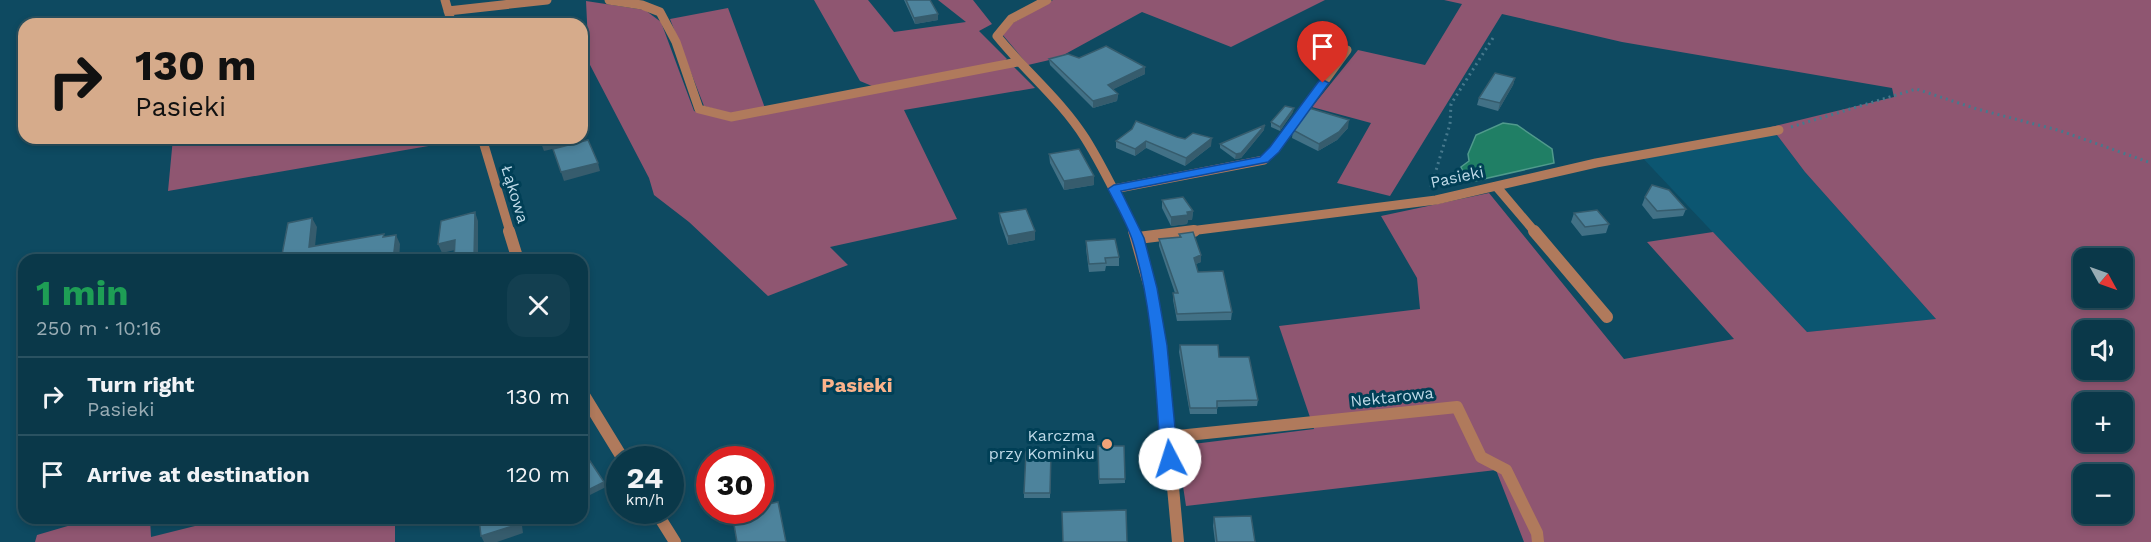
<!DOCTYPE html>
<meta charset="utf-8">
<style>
body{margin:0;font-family:"Work Sans",sans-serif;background:#133f50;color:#f1f3f6;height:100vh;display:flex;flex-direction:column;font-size:22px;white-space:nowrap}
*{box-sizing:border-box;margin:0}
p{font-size:20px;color:#99acb4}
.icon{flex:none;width:33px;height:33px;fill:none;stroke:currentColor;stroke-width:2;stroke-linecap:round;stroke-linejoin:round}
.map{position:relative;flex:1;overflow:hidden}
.details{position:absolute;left:18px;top:254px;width:570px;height:270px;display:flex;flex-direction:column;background:#0a3849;border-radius:18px;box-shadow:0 3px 9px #0003,0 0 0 2px #2a5261}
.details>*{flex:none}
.guide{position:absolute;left:18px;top:18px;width:570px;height:126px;border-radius:18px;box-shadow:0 3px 9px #0003,0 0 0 2px #2a5261;background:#d6ab8b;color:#111;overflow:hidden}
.needle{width:39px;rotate:130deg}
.tools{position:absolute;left:2073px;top:248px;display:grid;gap:12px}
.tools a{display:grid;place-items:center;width:60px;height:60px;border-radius:12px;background:#0a3849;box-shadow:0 3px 9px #0003,0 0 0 2px #2a5261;font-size:30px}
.speed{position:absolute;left:606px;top:446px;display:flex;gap:12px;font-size:30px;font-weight:700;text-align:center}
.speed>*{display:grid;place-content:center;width:78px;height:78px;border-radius:50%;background:#0a3849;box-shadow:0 3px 9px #0003,0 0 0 2px #2a5261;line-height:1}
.speed small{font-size:15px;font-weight:400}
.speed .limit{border:9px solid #d22;background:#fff;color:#111}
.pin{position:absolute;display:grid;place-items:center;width:51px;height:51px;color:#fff;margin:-62px -26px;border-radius:50% 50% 50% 0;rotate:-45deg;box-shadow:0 0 6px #0007}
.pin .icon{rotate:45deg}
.me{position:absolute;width:66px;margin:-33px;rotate:355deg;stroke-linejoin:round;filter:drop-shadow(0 0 4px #0008)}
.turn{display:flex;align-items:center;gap:21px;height:126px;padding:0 18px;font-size:27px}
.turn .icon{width:78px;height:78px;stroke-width:2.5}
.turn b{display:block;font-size:42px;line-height:51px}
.round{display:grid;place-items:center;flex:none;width:63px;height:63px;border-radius:18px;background:#133f50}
.summary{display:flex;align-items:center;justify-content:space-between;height:102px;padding:0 18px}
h1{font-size:36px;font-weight:700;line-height:45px;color:#1e9e55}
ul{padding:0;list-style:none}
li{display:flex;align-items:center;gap:18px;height:78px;padding:0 18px;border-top:2px solid #2a5261}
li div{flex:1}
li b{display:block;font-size:22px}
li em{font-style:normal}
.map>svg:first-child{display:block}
</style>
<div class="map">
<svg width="2151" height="542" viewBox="0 0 2151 542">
<rect width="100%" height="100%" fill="#0e4a61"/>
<!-- built -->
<path fill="#0c5671" d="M1771,127L1805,172L1936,319L1807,332L1638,153Z"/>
<!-- green -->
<path fill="#8f5671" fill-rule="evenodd" d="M814,0H868L894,32L966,22L938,0H973L992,24L979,31L1007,59L1000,63L872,86L860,81Z
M1053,0H1325L1231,47L1142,12L1058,58L1028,65L1002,34L1011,24Z
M1444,0H2151V542H1524L1496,470L1186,506L1177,446L1314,429L1279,326L1420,309L1417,278L1381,216L1489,193L1624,359L1734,339L1647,242L1713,232L1807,332L1936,319L1805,172L1771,127L1894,97L1892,88L1622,42L1502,14L1390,196L1337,183L1371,123L1312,107L1358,50L1425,65L1462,4ZM2084,258H2122V297H2084ZM2084,330H2122V369H2084ZM2084,402H2122V441H2084ZM2084,474H2122V513H2084Z
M586,1L645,10L661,22L694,111L728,120L1013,66L1035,88L904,110L957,219L830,247L848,265L768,296L689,222L654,195L649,178L589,63Z
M728,8L765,108L732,114L704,106L670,19Z
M173,138H463V140L168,191Z
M95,518H150L151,537L227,518H395V542H35L37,535Z"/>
<!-- water -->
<path fill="#207f65" stroke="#509a8c" stroke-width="1.5" d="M1503,123L1517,125L1552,149L1554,163L1475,181L1464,174L1461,167L1469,161L1468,154L1476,135Z"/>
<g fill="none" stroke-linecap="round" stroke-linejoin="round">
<!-- path -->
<path stroke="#47798d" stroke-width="3" stroke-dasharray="2 4" stroke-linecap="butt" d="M1791,127L1916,89L1977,109L2061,131L2151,163
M1431,187L1450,124L1451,104L1493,38"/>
<!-- minor-far1 -->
<path stroke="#b07a5c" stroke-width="9" d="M445,0L452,24
M609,0L642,5L660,12L676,42L699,109L731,117L1018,62
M1047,0L1011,19L997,36C1025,71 1061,100 1085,138C1104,168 1119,201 1135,232
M448,11L547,0
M482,138L510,232
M1496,186L1535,232
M1114,189L1264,160L1275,149L1347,50
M1182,232L1436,200L1596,163L1779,130"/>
<!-- minor -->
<path stroke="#b07a5c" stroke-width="12" d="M509,231L518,260
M1134,231L1150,288L1160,345L1178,542
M1534,231L1607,317
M1138,238L1194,231
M582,392L623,459
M1168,437L1457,407L1481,457L1506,470L1537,533L1538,542
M655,510L675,542"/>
</g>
<!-- wall -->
<path fill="#427186" d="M904,0H930L938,14V20L915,24Z
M1079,58L1145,67V74L1113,89L1118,94L1117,101L1093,108L1050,65L1049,59Z
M1515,78L1513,85L1498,111L1477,105L1479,98Z
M1293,112L1280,131L1271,127V122Z
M1348,128L1337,140L1318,151L1292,138L1293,130Z
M1264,130L1241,158L1235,159L1220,148V144Z
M1177,137L1211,146L1185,166L1146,148L1135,156L1116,148V141Z
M1049,154L1094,185L1064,190L1050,163Z
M1645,197L1686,209L1683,216L1653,219L1642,205Z
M1162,200L1193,211L1192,220H1188L1187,224L1171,226L1162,208Z
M999,213L1035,231V240L1008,245L1000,222Z
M1574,213L1609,224L1606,233L1582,236L1571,222Z
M1179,234L1201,262L1196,264L1198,272L1232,312L1231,320L1177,321L1173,300V293H1175L1159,246V239L1179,237Z
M1086,241L1119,257V266H1106L1105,271L1089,272L1086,249Z
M1180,345L1219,357L1258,400L1257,406L1217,407V414H1190L1179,352Z
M1098,446H1124L1125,483L1099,484Z
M1051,452L1050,498H1024V493Z
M1214,517L1255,542H1215L1213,526Z"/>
<!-- shaded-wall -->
<path fill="#365c6d" d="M938,14V20L915,24L914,18Z
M1145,67V74L1108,92V85Z
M1515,78L1513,85L1498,111L1500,103Z
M1118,94L1117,101L1093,108V101Z
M1294,108L1293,112L1280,131V127Z
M1349,120L1348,128L1337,140L1318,151L1319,144Z
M1265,125L1264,130L1241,158L1235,159L1236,154Z
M1212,138L1211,146L1185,166L1186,158Z
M558,139L561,147L544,151L541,143Z
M1146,141V148L1135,156V149Z
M598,163L600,171L564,181L561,172Z
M1094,176V185L1064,190V181Z
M1193,211L1192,220H1188L1187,224L1171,226V217L1187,212Z
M475,212L478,221V260L474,258Z
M312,218L317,227L314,256L309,247Z
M1035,231V240L1008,245V236Z
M396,235L400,244L399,260H393Z
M455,240L459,249L442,253L438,244Z
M1201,255V262L1193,265L1194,258Z
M604,482L606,487L582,499V493Z
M518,518H521L523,533L497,542H484L481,536Z"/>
<!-- building -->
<path fill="#4d839c" stroke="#365c6d" stroke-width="1.5" d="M906,0H930L938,14L914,18Z
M1106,46L1145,67L1108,85L1118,94L1093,101L1049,59L1068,54L1079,58Z
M1495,73L1515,78L1500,103L1479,98Z
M1285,106L1294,108L1280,127L1271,122Z
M1309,108L1349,120L1339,132L1319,144L1293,130Z
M1136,121L1177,137L1185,139L1193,133L1212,138L1186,158L1146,141L1135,149L1116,141L1132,129Z
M1265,125L1241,153L1236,154L1220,144Z
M539,138H558V139L541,143Z
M588,140L598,163L561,172L553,149Z
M1079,149L1094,176L1064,181L1049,154Z
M1652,185L1669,190L1686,209L1657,211L1645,197Z
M1183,197L1193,211L1187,212L1188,215L1171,217L1162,200Z
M1026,209L1035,231L1008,236L999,213Z
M1597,210L1609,224L1585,227L1574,213Z
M475,212L474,258L479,257V260H454L455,240L438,244L441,221Z
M312,218L309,247L384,234L383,237L396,235L393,260H281L288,223Z
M1193,232L1201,255L1194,258L1198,272L1223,271L1232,312L1177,314L1173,293H1178L1159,239L1181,237L1179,234Z
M1115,239L1119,257L1105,258L1106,263L1089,264L1086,241Z
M239,255L238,260H219Z
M1180,345H1218L1219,357H1249L1258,400L1217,401V408H1190Z
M1098,446H1124L1125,479H1099Z
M584,452L604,482L582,493V453Z
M1026,452H1051L1050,493H1024Z
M778,502L786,542H737L732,513L745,510H760V506Z
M1126,510L1127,542H1063L1062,512Z
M1251,516L1255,542H1217L1214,517Z
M479,518H518L519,524L481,536Z"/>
<!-- route -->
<path fill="#1a73e8" stroke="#114b97" stroke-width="1.5" d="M1323,80L1329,83L1279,152L1268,162L1121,191L1144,238L1157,288L1167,345L1178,459L1175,463L1170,465L1164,463L1161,459C1155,386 1154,310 1132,239C1126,222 1116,205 1108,189L1114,185L1260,157L1270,147L1319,81Z"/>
<!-- markers -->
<circle fill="#efa378" stroke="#003f56" stroke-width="2" cx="1107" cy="444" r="6"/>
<g text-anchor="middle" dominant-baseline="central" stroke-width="6" stroke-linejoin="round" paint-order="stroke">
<!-- street labels -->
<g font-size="16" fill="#bfdae8" stroke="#003f56">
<text transform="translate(1457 177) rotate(-12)">Pasieki</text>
<text transform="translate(515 194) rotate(73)">Łąkowa</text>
<text transform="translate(1392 397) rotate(-6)">Nektarowa</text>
</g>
<!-- poi labels -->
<g font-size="16" fill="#bfdae8" stroke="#003f56" text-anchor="end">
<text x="1095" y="435">Karczma<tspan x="1095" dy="18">przy Kominku</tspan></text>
</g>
<!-- quarter labels -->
<g font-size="20" font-weight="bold" fill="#fbb38b" stroke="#003f56">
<text x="857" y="385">Pasieki</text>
</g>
</g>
</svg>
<div class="tools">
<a><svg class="needle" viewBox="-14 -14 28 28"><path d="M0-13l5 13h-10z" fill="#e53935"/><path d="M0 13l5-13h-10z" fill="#99acb4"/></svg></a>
<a><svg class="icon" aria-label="sound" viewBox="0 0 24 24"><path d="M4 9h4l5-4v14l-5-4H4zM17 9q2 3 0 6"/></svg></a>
<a>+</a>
<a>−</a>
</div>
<div class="speed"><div>24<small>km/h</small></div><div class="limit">30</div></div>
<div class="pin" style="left:1323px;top:83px;background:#d93025"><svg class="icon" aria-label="arrive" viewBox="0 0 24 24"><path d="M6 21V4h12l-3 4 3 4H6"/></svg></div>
<svg class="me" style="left:1170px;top:459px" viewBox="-20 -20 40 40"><circle r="19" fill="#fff"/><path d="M0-13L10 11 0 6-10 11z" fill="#1a73e8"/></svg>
<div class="guide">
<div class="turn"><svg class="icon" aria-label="right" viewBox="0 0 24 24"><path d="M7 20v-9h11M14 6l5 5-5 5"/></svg><div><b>130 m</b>Pasieki</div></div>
</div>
<section class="details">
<div class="summary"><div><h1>1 min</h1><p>250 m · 10:16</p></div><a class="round"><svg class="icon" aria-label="close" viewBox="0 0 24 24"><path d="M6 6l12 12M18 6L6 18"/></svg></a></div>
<ul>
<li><svg class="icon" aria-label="right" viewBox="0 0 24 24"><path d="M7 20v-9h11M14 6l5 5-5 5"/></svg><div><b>Turn right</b><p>Pasieki</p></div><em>130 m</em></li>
<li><svg class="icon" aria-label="arrive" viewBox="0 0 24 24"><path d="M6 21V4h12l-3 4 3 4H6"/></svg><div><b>Arrive at destination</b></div><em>120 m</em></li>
</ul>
</section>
</div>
